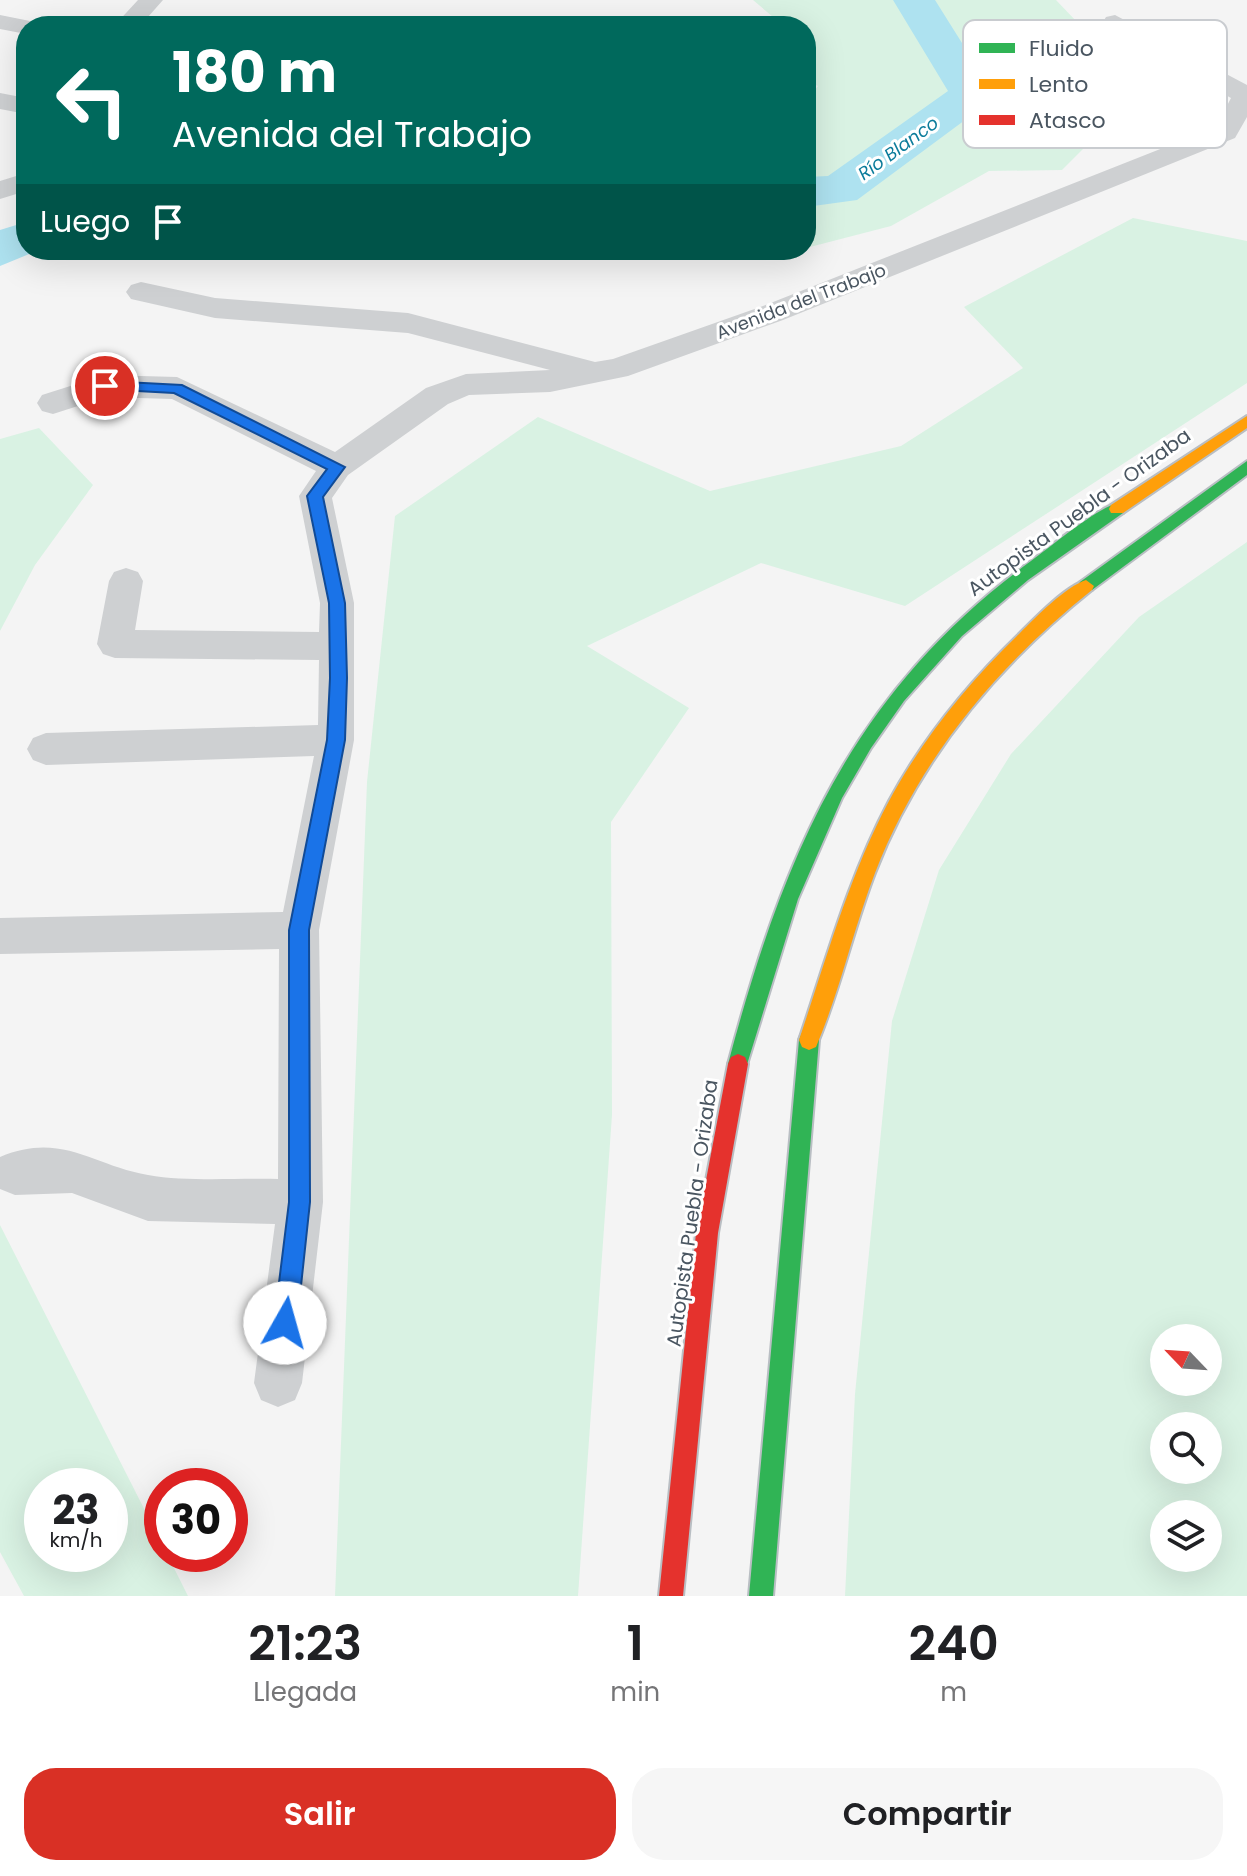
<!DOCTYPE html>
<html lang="es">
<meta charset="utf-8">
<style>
body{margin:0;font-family:Poppins,sans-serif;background:#f6f6f6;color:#202124;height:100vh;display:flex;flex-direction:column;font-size:30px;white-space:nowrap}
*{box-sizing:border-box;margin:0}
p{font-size:26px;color:#757577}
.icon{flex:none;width:44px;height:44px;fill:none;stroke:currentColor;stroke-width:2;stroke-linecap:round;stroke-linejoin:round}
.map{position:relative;height:1596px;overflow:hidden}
.side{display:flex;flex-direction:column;background:#fff;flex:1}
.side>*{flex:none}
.guide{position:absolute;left:16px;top:16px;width:800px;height:244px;border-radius:32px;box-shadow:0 8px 32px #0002;background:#00695c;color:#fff;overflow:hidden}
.needle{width:52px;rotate:295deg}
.controls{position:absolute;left:1150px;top:1324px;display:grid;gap:16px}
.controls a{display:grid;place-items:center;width:72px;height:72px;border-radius:50%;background:#fff;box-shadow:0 8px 32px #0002;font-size:40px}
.speed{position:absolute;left:24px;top:1468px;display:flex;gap:16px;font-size:40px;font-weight:700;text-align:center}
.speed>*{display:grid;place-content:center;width:104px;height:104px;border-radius:50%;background:#fff;box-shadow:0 8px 32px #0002;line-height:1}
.speed small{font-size:20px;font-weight:400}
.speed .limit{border:12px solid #d22;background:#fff;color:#111}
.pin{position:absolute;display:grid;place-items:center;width:68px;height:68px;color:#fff;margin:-34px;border:4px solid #fff;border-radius:50%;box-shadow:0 2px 8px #0007}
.me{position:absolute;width:88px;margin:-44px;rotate:7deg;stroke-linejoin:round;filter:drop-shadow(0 0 6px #0008)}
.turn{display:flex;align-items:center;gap:28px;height:168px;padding:0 24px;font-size:36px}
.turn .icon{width:104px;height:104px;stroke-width:2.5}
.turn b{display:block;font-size:56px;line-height:68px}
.then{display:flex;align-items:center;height:76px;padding:0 24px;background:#0003;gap:16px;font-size:30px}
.eta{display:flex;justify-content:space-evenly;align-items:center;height:136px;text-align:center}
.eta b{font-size:48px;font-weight:600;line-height:56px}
.action{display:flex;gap:16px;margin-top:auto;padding:16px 24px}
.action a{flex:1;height:92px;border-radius:32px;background:#d93025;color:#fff;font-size:32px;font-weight:600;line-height:92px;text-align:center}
.action a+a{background:#f6f6f6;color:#202124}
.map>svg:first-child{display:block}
</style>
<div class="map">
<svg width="1247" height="1596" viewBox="0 0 1247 1596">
<rect width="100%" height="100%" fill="#f4f4f4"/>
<!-- green -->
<path fill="#d9f2e3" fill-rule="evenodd" d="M753,0H1056L1098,44L1156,57L1179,96L1098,134L1062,170L989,171L891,226L806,248V101L818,86L806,81V26H772L773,17Z
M1133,218L1247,241V383L905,606L761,563L587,646L689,708L611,822L612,1115L578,1596H335L367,782L395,516L538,417L710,491L901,446L1023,368L964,307Z
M39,428L93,485L35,565L0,631V439Z
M1247,542V1596H845L855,1394L892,1021L939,870L1011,754L1139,617ZM1208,1338V1382H1164V1338ZM1208,1426V1470H1164V1426ZM1208,1514V1558H1164V1514Z
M0,1225L162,1544V1554H167L188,1596H24L0,1552ZM110,1486V1554H42V1486Z"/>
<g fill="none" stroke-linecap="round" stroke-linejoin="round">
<!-- river -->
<path fill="#aee2f0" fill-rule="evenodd" d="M893,0H935L994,94L988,103L857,200L806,207V177L828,176L948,91Z
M26,222V250H39L0,266V230Z"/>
<!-- fast casing -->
<g stroke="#b9bec3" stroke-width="4">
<path id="fast" d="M1247,461V475L1092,590H1080L1078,586L1080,582Z
M1117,503L1125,509L1123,513L1028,580L962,636L904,701L871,748L842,798L798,899L745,1071L738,1074L731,1071L728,1064C784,854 851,693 1031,561C1053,545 1093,511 1117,503Z
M809,1030L816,1033L819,1040L773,1596H749L799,1040L802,1033Z"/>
</g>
<!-- slow casing -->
<g stroke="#b9bec3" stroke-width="4">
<path id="slow" d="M1247,416V428L1123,513H1111L1109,509L1111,505Z
M1086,580L1094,586L1092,590C997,666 919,759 875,873C853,930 840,991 816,1047L809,1050L802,1047L799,1040C826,960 849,876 889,801C923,738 969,682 1020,633C1036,617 1065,587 1086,580Z"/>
</g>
<!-- jam casing -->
<g stroke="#b9bec3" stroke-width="4">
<path id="jam" d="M738,1054L745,1057L748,1064L718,1233L683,1596H659L696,1233L728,1064L731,1057Z"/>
</g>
<!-- street -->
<path fill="#ced0d2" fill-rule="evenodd" d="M138,0H163L140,26H114Z
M0,15L35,22L37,26H26V34L0,29Z
M1115,15L1247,85V117L1235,138L783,320L628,376L550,392L469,395L448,404L348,475L332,498L354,603V740L319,930L323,1202L302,1383L295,1400L278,1407L261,1400L254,1383L275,1224L148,1221L72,1193L15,1195L0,1189V1157C62,1131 93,1166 148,1175C187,1182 237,1178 278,1179L279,949L0,954V918L283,912L314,756L46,765L33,760L27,749L33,738L46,733L318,725L319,660L115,658L103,654L97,644L109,581L114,572L126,568L138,572L143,581L135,630L319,632L320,603L299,496L316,471L172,399L106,397L53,414L42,411L37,403L42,395L105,375L177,377L335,452L426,388L466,374L550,370L408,333L215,318L131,299L126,292L131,285L141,282L215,298L408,313L595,362L613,359L763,306L1216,127L1231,98L1106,27L1103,22L1106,17Z
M297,16L306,18L307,26H283L288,18Z
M0,93L26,98V114L0,109Z
M26,173V191L0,199V181Z"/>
<!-- fast -->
<use href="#fast" fill="#30b455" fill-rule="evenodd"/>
<!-- slow -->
<use href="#slow" fill="#ff9f0a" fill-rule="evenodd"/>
<!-- jam -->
<use href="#jam" fill="#e5322d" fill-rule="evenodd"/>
</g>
<!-- route -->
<path fill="#1a73e8" stroke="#114b97" stroke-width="2" d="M105,381L182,385L345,467L323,497L345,603L347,678L345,740L309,930L310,1202L297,1323L293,1331L285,1334L277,1331L274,1323L289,1202V930L327,740L330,678L329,603L307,496L327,469L174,393L100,389L98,386Z"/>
<g text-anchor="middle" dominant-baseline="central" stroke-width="6" stroke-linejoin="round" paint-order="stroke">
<!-- far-water labels -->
<g font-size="18" font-style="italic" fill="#0c7c9b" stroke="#fff">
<text transform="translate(898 148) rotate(-36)">Río Blanco</text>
</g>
<!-- far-street labels -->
<g font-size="18" fill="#4a5661" stroke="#fff">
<text transform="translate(801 301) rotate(-21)">Avenida del Trabajo</text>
</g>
<!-- street labels -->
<g font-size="20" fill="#4a5661" stroke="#fff">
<text transform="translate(1079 512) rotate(-36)">Autopista Puebla - Orizaba</text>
<text transform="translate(692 1213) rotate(-82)">Autopista Puebla - Orizaba</text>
</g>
</g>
<!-- legend -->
<rect x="963" y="20" width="264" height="128" rx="12" fill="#fff" stroke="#c9ccd0" stroke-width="2"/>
<rect x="979" y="43" width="36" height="10" fill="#30b455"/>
<rect x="979" y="79" width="36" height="10" fill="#ff9f0a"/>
<rect x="979" y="115" width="36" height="10" fill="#e5322d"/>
<g font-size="22" fill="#4a5661">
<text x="1029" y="56">Fluido</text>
<text x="1029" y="92">Lento</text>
<text x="1029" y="128">Atasco</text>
</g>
</svg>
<div class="controls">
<a><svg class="needle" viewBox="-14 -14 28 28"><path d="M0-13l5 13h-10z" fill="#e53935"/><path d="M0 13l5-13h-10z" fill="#757577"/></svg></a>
<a><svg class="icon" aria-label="search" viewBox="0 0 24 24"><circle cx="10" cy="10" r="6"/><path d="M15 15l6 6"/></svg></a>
<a><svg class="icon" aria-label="layers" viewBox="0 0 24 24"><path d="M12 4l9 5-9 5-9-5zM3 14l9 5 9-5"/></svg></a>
</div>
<div class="speed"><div>23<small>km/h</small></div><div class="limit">30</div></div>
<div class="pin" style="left:105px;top:386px;background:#d93025"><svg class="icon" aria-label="arrive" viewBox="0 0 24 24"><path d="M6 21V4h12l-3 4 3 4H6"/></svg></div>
<svg class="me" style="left:285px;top:1323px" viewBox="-20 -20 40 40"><circle r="19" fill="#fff"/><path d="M0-13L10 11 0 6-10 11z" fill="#1a73e8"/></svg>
<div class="guide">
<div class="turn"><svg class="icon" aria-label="left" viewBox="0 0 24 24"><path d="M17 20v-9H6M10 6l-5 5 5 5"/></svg><div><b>180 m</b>Avenida del Trabajo</div></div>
<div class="then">Luego<svg class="icon" aria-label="arrive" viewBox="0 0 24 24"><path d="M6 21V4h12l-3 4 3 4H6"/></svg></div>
</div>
</div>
<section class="side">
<div class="eta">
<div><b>21:23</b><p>Llegada</p></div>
<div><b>1</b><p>min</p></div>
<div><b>240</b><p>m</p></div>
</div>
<div class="action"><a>Salir</a><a>Compartir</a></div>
</section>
